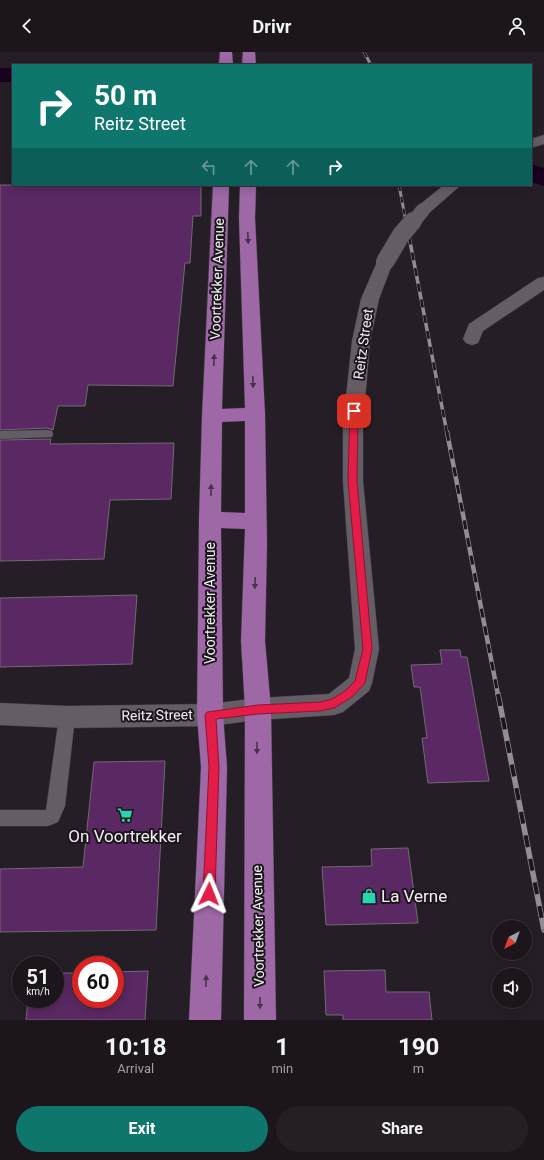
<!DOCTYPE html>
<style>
body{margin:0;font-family:Roboto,sans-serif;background:#251f25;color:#f1f3f6;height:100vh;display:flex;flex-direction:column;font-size:15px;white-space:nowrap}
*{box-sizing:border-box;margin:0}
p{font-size:13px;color:#a09fa3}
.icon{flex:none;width:22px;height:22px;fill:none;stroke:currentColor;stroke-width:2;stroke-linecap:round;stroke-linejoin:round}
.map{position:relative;height:968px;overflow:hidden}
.drawer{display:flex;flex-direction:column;background:#1c161c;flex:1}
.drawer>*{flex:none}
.banner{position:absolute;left:12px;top:12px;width:520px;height:122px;border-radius:0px;box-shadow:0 2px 10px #0003,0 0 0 1px #3a353b;background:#0f766e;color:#fff;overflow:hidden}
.needle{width:26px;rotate:221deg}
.buttons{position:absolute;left:492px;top:868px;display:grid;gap:8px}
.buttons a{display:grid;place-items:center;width:40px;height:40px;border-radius:50%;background:#1c161c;box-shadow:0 2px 10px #0003,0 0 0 1px #3a353b;font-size:20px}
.speed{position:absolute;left:12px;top:904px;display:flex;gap:8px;font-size:20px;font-weight:700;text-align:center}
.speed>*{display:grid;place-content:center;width:52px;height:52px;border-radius:50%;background:#1c161c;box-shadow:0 2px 10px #0003,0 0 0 1px #3a353b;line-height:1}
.speed small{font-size:10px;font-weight:400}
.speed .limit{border:6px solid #d22;background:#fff;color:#111}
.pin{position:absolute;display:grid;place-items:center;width:34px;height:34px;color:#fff;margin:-17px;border-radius:8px;box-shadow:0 2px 6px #0006}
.me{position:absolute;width:44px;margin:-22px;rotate:2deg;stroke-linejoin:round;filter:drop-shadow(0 0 3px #0008)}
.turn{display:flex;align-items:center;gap:14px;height:84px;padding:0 16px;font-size:18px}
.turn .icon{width:52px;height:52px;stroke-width:2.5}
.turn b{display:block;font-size:28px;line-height:34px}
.lanes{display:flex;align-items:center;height:38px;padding:0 16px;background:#0003;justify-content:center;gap:20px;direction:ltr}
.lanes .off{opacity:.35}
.eta{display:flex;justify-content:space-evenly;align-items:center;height:68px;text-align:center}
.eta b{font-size:24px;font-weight:700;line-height:28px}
.action{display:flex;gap:8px;margin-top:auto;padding:8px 16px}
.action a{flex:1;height:46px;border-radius:24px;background:#0f766e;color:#fff;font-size:16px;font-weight:700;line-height:46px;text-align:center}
.action a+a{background:#251f25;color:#f1f3f6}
header{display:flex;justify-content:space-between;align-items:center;height:52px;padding:0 16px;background:#1c161c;font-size:18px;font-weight:700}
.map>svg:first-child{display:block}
</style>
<header><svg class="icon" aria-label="back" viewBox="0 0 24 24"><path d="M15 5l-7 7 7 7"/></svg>Drivr<svg class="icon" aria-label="person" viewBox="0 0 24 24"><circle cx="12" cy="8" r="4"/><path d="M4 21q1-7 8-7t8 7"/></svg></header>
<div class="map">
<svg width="544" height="968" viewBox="0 0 544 968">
<rect width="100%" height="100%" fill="#251e26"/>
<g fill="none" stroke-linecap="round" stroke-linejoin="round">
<!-- river -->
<path fill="#19001f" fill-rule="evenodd" d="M0,16H13V30H0Z
M531,112L544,116V134L531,130Z"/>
</g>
<!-- building -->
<path fill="#5a2862" stroke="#726a73" d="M0,133H201V164H193L190,211H185L173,334L88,333L85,354H58L53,378L47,376L0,378Z
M51,387L50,392L174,391L171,447L110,448L104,507L0,509V388Z
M137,543L132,612L0,615V546Z
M440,598H460L461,605H467L489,729L428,731L422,686H427L420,635H414L411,613L442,612Z
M165,709L156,878L0,880V817L83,815L94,710Z
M408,796L418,871L326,873L322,815L372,814L371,797Z
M385,918L386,940H429L432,968H343V963H326L324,919Z
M148,919L145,968H26L28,947H55V921H81V947H115V920Z"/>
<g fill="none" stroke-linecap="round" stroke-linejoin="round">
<!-- service casing -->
<g stroke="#413b42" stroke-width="1">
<path id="service" d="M47,378L52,379L53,382L52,385L0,387V379Z
M67,658L73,660L75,665L65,754L58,770L48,774H0V758H46L59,665L61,660Z"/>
</g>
<!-- minor casing -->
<g stroke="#413b42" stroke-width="1">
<path id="minor" d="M544,225V238L483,279L478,291L472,293L466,291L463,287L469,272L538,226Z
M0,651L67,654L210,652L219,655L223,663L219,671L210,674L67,676L0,673Z"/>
</g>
<!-- tertiary casing -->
<g stroke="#413b42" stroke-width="1">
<path id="tertiary" d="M544,83V92L531,96V87Z
M444,133H461L429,161L423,163L417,161L415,158L417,155Z
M385,205L391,206L393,210L379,247L370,289L363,373V429L379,597L372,631L369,639L343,660L334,663L258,668L210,674L201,671L197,663L201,655L210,652L258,646L329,642L349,626L355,597L343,429V373L352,289L361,247L377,210L379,206Z"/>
</g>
<!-- primary casing -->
<g stroke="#413b42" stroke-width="1">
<path id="primary" d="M220,0H232L233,13H219Z
M243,0H255L256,13H242Z
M213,133H229L222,357L245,356L239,166L240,133H256L255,166L265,362L267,492L265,589L271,657L276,968H244L245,657L241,589L245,477L221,476L223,663L227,715L221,968H189L201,715L197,663L199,468L202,364ZM245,369V461L221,460L222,370Z"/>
</g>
<!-- service -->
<use href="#service" fill="#655d66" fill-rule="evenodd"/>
<!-- minor -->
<use href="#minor" fill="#655d66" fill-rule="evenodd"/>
<!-- tertiary -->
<use href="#tertiary" fill="#655d66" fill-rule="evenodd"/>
<!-- primary -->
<use href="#primary" fill="#9e68a7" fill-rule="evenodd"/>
<!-- rail-far3 casing -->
<g stroke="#928c93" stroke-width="3">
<path id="rail-far3" d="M364,0L371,13
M399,133L406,170"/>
</g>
<!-- rail-far2 casing -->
<g stroke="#928c93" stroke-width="3.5">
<path id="rail-far2" d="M406,169L447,381"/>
</g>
<!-- rail-far1 casing -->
<g stroke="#928c93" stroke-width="4.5">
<path id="rail-far1" d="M447,380L498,643"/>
</g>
<!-- rail casing -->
<g stroke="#928c93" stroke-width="5.5">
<path id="rail" d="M498,642L544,878"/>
</g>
<!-- rail-far3 -->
<use href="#rail-far3" stroke="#1b151c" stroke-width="2" stroke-dasharray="6" stroke-linecap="butt"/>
<!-- rail-far2 -->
<use href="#rail-far2" stroke="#1b151c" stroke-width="2.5" stroke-dasharray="8" stroke-linecap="butt"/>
<!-- rail-far1 -->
<use href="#rail-far1" stroke="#1b151c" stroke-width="3" stroke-dasharray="9" stroke-linecap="butt"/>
<!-- rail -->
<use href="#rail" stroke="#1b151c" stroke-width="4" stroke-dasharray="12" stroke-linecap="butt"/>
<!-- tertiary-bridge-far1 casing -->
<g stroke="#413b42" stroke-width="15" stroke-linecap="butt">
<path id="tertiary-bridge-far1" d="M413,170L423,158"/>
</g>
<!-- tertiary-bridge casing -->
<g stroke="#413b42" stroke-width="19" stroke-linecap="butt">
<path id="tertiary-bridge" d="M385,210L401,183L413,169"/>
</g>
<!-- tertiary-bridge-far1 -->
<use href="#tertiary-bridge-far1" stroke="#655d66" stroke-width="14"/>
<!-- tertiary-bridge -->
<use href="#tertiary-bridge" stroke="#655d66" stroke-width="18"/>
</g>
<!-- one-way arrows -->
<defs><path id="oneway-solid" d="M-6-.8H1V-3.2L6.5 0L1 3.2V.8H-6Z"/></defs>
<g fill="#49324d">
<use href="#oneway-solid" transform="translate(248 186) rotate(88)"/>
<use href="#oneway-solid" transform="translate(214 308) rotate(-88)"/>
<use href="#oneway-solid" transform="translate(253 330) rotate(88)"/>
<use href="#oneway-solid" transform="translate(211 438) rotate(-89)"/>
<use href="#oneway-solid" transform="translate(255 531) rotate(92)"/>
<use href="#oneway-solid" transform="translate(257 696) rotate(90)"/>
<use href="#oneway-solid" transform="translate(206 929) rotate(-88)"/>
<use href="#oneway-solid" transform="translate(260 951) rotate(90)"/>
</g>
<!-- route -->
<path fill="#e11d48" stroke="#92132f" d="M354,356L358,359L357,429L372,597L365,631L352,645L334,656L320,659L258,662L216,667L219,715L215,842L213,846L209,848L205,846L203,842L209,715L205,663L207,660L258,653L320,650L332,647L345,639L355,629L363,597L348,429L350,359Z"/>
<!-- icons -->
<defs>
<g id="supermarket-bare" transform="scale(1.2)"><path d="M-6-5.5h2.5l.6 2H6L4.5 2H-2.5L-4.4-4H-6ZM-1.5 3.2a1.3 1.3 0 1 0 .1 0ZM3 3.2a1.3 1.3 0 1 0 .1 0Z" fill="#29d5ad" stroke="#1b151c" stroke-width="2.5" paint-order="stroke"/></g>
<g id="shop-bare" transform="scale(1.2)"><path d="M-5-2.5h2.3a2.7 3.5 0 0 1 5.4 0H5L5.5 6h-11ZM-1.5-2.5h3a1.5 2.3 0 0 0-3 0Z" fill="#29d5ad" stroke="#1b151c" stroke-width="2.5" paint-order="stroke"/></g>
</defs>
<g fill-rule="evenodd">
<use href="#supermarket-bare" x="125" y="763"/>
<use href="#shop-bare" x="369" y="844"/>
</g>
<g text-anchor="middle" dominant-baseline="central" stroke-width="4" stroke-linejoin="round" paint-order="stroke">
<!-- street labels -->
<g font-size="14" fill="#f4eff5" stroke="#1b151c">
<text transform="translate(217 227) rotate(-88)">Voortrekker Avenue</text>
<text transform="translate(363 292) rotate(-82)">Reitz Street</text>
<text transform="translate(210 551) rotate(-90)">Voortrekker Avenue</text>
<text transform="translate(157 663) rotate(-1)">Reitz Street</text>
<text transform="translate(258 874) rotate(-91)">Voortrekker Avenue</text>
</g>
<!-- near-poi labels -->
<g font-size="17" fill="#f4eff5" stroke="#1b151c">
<text x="125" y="784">On Voortrekker</text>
<text x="381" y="844" text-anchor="start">La Verne</text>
</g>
</g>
</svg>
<div class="buttons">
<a><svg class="needle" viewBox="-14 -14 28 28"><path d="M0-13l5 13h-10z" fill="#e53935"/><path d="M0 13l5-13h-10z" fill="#a09fa3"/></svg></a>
<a><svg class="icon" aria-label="sound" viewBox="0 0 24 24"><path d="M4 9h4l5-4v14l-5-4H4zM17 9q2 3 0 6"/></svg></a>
</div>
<div class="speed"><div>51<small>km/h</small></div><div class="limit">60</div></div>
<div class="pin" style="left:354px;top:359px;background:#d93025"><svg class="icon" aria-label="arrive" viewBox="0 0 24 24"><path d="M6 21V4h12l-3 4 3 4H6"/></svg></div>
<svg class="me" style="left:209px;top:842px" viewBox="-20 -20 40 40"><path d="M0-17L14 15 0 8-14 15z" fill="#e11d48" stroke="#fff" stroke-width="4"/></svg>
<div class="banner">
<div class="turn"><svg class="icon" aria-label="right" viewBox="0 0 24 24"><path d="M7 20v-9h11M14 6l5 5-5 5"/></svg><div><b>50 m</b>Reitz Street</div></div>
<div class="lanes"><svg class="icon off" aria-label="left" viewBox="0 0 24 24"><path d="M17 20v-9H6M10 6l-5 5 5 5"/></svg><svg class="icon off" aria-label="ahead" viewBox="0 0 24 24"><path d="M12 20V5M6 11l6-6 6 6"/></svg><svg class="icon off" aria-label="ahead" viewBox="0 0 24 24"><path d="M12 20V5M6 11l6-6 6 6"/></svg><svg class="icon" aria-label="right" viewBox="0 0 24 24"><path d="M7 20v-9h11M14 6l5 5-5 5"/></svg></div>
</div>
</div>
<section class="drawer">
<div class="eta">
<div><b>10:18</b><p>Arrival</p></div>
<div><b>1</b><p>min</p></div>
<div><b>190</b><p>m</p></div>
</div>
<div class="action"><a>Exit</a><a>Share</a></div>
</section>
